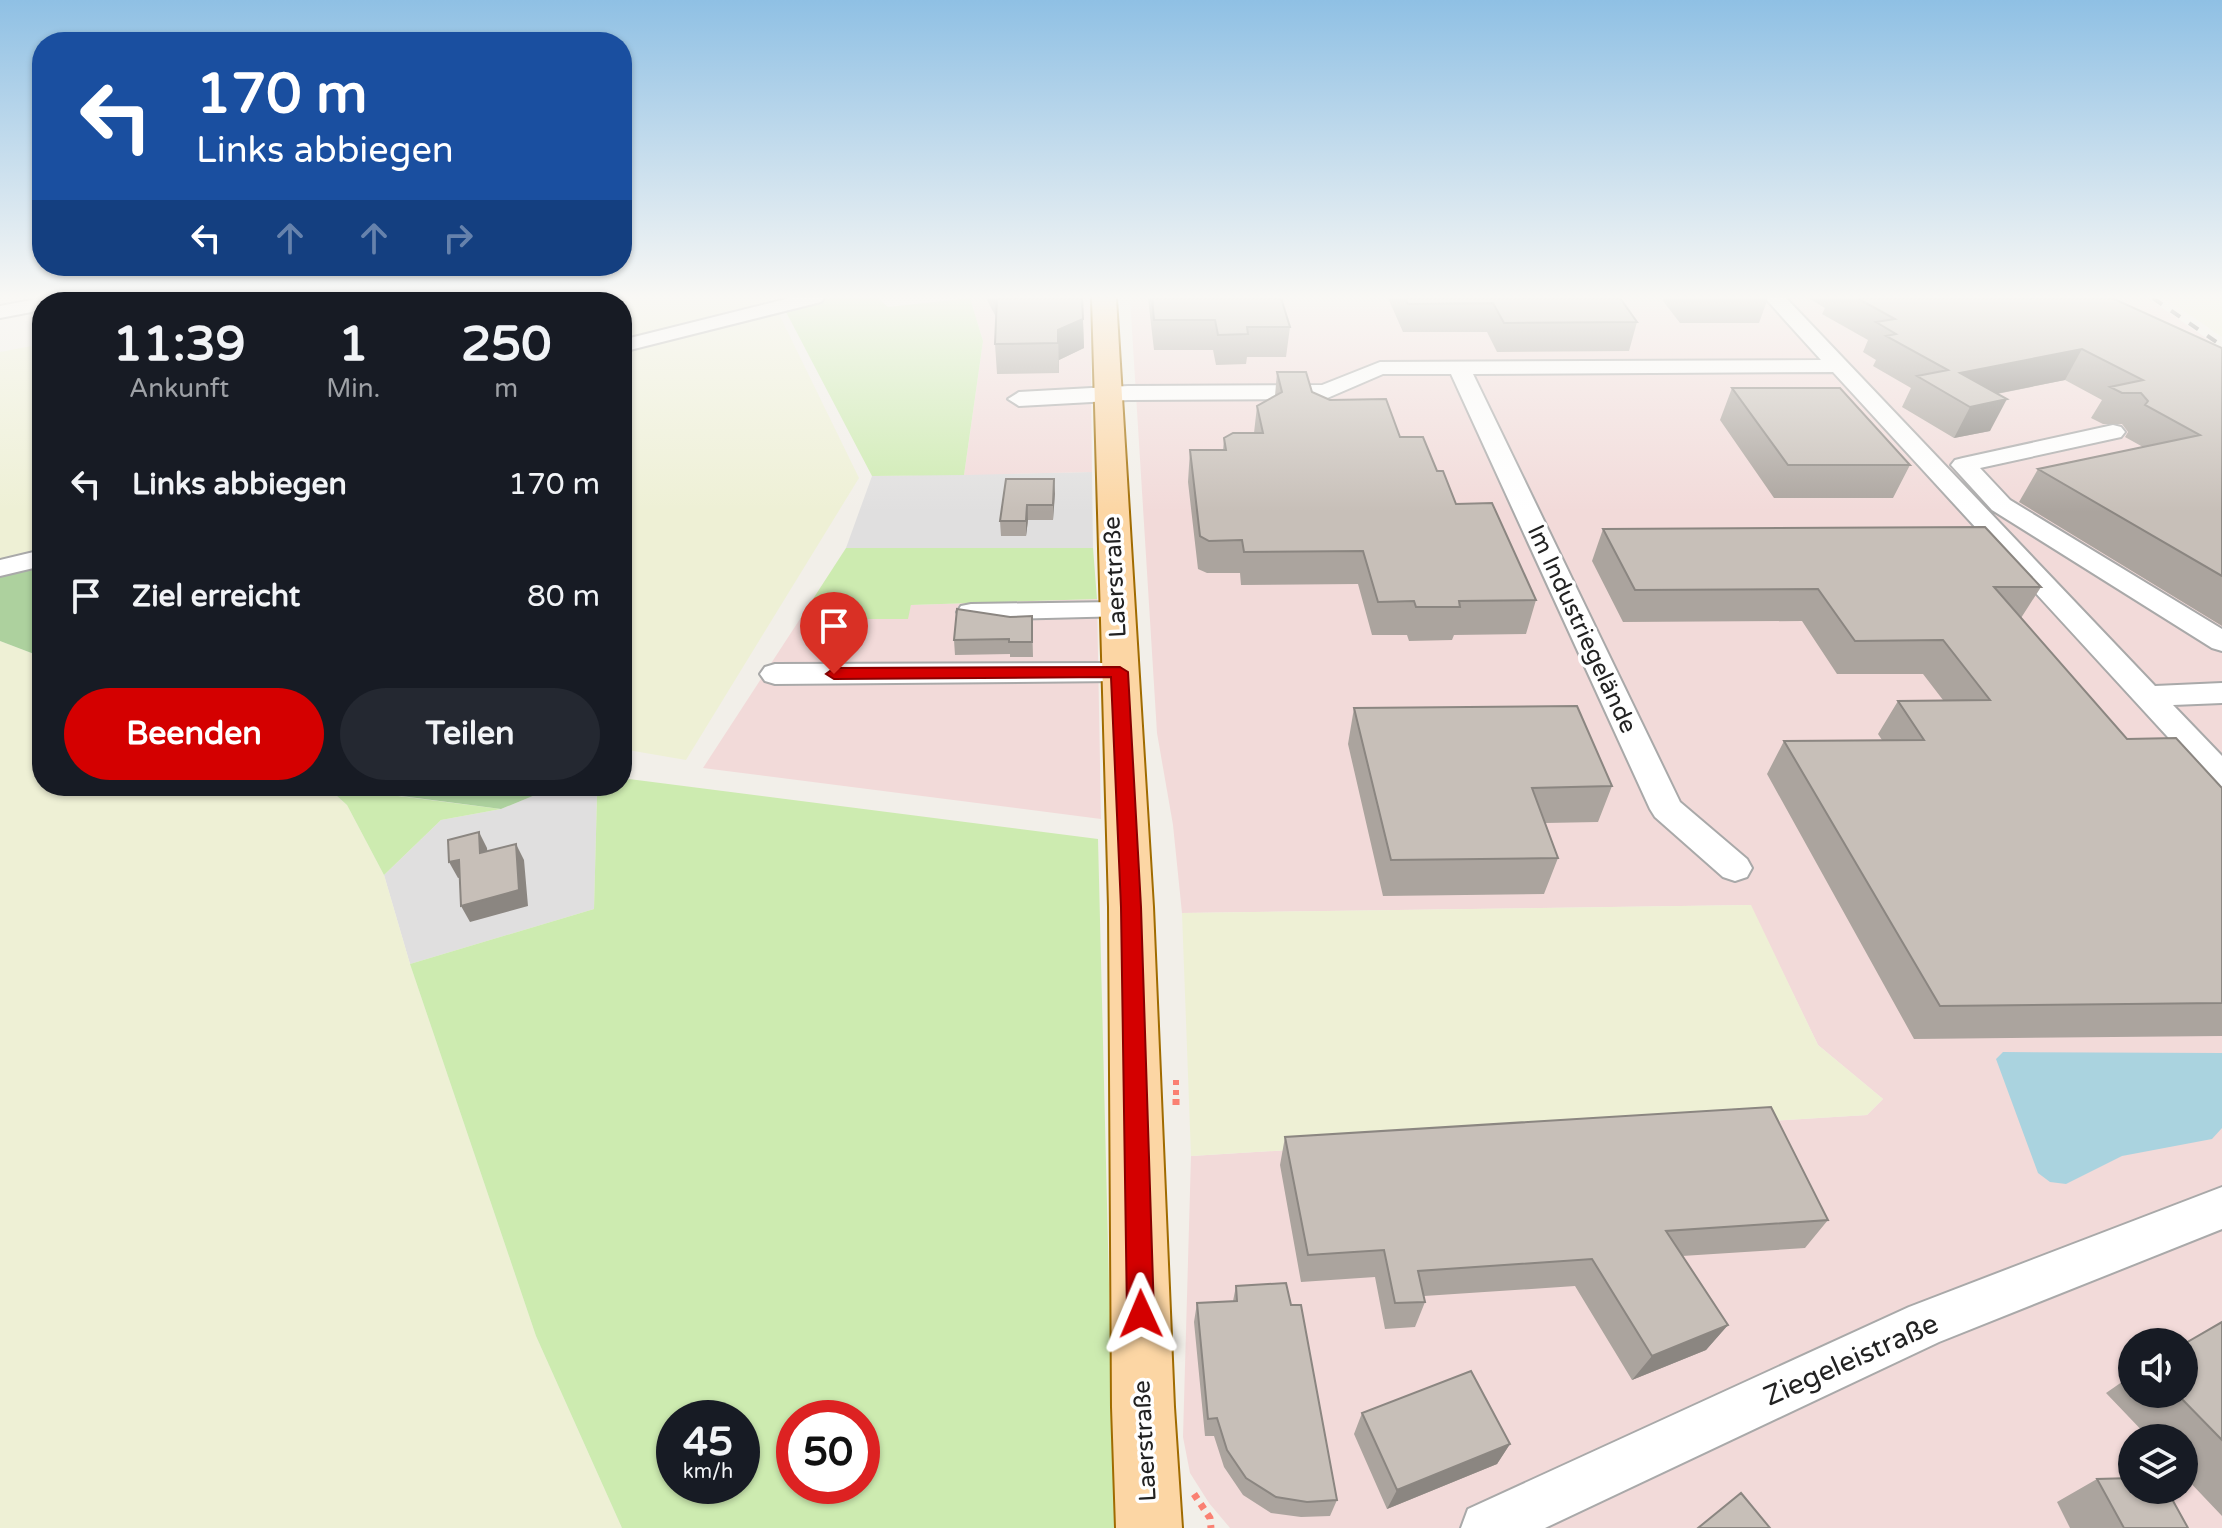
<!DOCTYPE html>
<html lang="de">
<meta charset="utf-8">
<style>
body{margin:0;font-family:"Varela Round",sans-serif;background:#242831;color:#f1f3f6;height:100vh;display:flex;flex-direction:column;font-size:30px;white-space:nowrap}
*{box-sizing:border-box;margin:0}
p{font-size:26px;color:#9ea1a6}
.icon{flex:none;width:44px;height:44px;fill:none;stroke:currentColor;stroke-width:2;stroke-linecap:round;stroke-linejoin:round}
.map{position:relative;flex:1;overflow:hidden}
.sheet{position:absolute;left:32px;top:292px;width:600px;height:504px;display:flex;flex-direction:column;background:#171b24;border-radius:32px;box-shadow:0 2px 6px #0004}
.sheet>*{flex:none}
.top-card{position:absolute;left:32px;top:32px;width:600px;height:244px;border-radius:32px;box-shadow:0 2px 6px #0004;background:#1a4fa0;color:#fff;overflow:hidden}
.buttons{position:absolute;left:2118px;top:1328px;display:grid;gap:16px}
.buttons a{display:grid;place-items:center;width:80px;height:80px;border-radius:50%;background:#171b24;box-shadow:0 2px 6px #0004;font-size:40px}
.speed{position:absolute;left:656px;top:1400px;display:flex;gap:16px;font-size:40px;font-weight:700;text-align:center}
.speed>*{display:grid;place-content:center;width:104px;height:104px;border-radius:50%;background:#171b24;box-shadow:0 2px 6px #0004;line-height:1}
.speed small{font-size:20px;font-weight:400}
.speed .limit{border:12px solid #d22;background:#fff;color:#111}
.pin{position:absolute;display:grid;place-items:center;width:68px;height:68px;color:#fff;margin:-82px -34px;border-radius:50% 50% 50% 0;rotate:-45deg;box-shadow:0 0 8px #0007}
.pin .icon{rotate:45deg}
.me{position:absolute;width:88px;margin:-44px;rotate:359deg;stroke-linejoin:round;filter:drop-shadow(0 0 6px #0008)}
.turn{display:flex;align-items:center;gap:28px;height:168px;padding:0 32px;font-size:36px}
.turn .icon{width:104px;height:104px;stroke-width:2.5}
.turn b{display:block;font-size:56px;line-height:68px}
.lanes{display:flex;align-items:center;height:76px;padding:0 32px;background:#0003;justify-content:center;gap:40px;direction:ltr}
.lanes .off{opacity:.35}
.eta{display:flex;justify-content:space-evenly;align-items:center;height:136px;text-align:center}
.eta b{font-size:48px;font-weight:700;line-height:56px}
.primary-button{display:flex;gap:16px;margin-top:auto;padding:16px 32px}
.primary-button a{flex:1;height:92px;border-radius:48px;background:#d40000;color:#fff;font-size:32px;font-weight:700;line-height:92px;text-align:center}
.primary-button a+a{background:#242831;color:#f1f3f6}
ul{padding:0;list-style:none}
li{display:flex;align-items:center;gap:24px;height:112px;padding:0 32px}
li div{flex:1}
li b{display:block;font-size:30px}
li em{font-style:normal}
.map>svg:first-child{display:block}
</style>
<div class="map">
<svg width="2222" height="1528" viewBox="0 0 2222 1528">
<rect width="100%" height="100%" fill="#f2efe9"/>
<!-- residential -->
<path fill="#e0dfdf" d="M1092,472L1093,548H846L872,476Z
M557,786H615L597,796L594,909L410,964L384,875L441,820L501,809Z"/>
<!-- commercial -->
<path fill="#f2dad9" fill-rule="evenodd" d="M970,298H1090L1092,472L964,475L983,341Z
M1130,298H2148L2222,349V1528H1230L1209,1503L1190,1473L1183,1437L1191,1156L1867,1115L1883,1099L1818,1045L1750,905L1182,913L1173,825L1157,733ZM2132,1342H2184V1394H2132ZM2132,1438H2184V1490H2132Z
M1097,599L1101,819L703,768L800,619H907L911,605Z"/>
<!-- farmland -->
<path fill="#eef0d5" d="M282,298H767L774,305L622,341V302H259Z
M2165,298H2222V337Z
M778,312L859,478L686,760L622,749V353Z
M42,344V551L0,560V352Z
M0,641L42,657V786H325L347,805L384,875L410,964L536,1336L622,1528H0Z
M1751,905L1818,1045L1883,1099L1867,1115L1191,1156L1182,913Z"/>
<!-- grass -->
<path fill="#cdebb0" fill-rule="evenodd" d="M832,298H877L888,307L970,298L983,341L964,475L872,476L785,310Z
M846,548H1093L1097,599L911,605L908,619H800Z
M629,779L1098,839L1115,1528H622L536,1336L410,964L594,909L597,796L615,786H622V782ZM742,1418V1486H674V1418ZM862,1418V1486H794V1418Z
M327,787L501,809L441,820L384,875L347,805Z"/>
<!-- forest -->
<path fill="#add19e" d="M42,564V657L0,641V573Z
M325,786H557L501,809Z"/>
<!-- water -->
<path fill="#aad3df" d="M2003,1052L2222,1053V1128L2212,1139L2122,1156L2066,1184L2050,1182L2038,1173L1996,1059Z"/>
<g fill="none" stroke-linecap="round" stroke-linejoin="round">
<!-- minor casing -->
<g stroke="#a9a9a9" stroke-width="4">
<path id="minor" d="M42,298H84L81,302H42V310L0,318V306Z
M168,298H207L204,302H165Z
M790,298H824L821,302L622,352V340Z
M1765,298H1786L2155,686L2222,683V703L2173,705L2222,756V787L2211,784L1833,372L1473,374L1680,802L1747,859L1752,868L1747,877L1735,881L1723,877L1655,817L1650,809L1451,374H1383L1325,399L1128,400L1019,406L1008,399L1019,392L1128,386L1322,385L1380,362L1821,360Z
M2113,425L2121,427L2125,432L2121,437L1980,468L2010,500L2222,629V651L2212,648L1992,510L1951,465L1955,460L1963,458Z
M42,550V566L0,576V560Z
M1117,602L1127,604L1131,610L1127,616L971,620L961,618L957,612L961,606L971,604Z
M1120,663L1130,665L1135,672L1130,679L1120,681L775,684L765,681L760,674L765,667L775,664Z
M2222,1187V1229L1939,1342L1545,1528H1461L1468,1509L1909,1307Z"/>
</g>
<!-- major casing -->
<g stroke="#a06b00" stroke-width="4">
<path id="major" d="M1092,298H1116L1153,907L1174,1407L1182,1528H1116L1112,1407L1109,907Z"/>
</g>
<!-- path-far1 -->
<path stroke="#fa8072" stroke-width="6" stroke-dasharray="5 5" stroke-linecap="butt" d="M1176,1080V1101"/>
<!-- path -->
<path stroke="#fa8072" stroke-width="7" stroke-dasharray="6 6" stroke-linecap="butt" d="M1176,1099V1105
M1194,1494L1210,1518L1211,1528"/>
<!-- minor -->
<use href="#minor" fill="#fff" fill-rule="evenodd"/>
<!-- major -->
<use href="#major" fill="#fcd6a4" fill-rule="evenodd"/>
<!-- rail -->
<path stroke="#707070" stroke-width="4" stroke-dasharray="11 11" stroke-linecap="butt" d="M2153,298L2222,346"/>
</g>
<!-- wall -->
<path fill="#aba49e" d="M986,298H1082L1084,348L1059,360V373L997,374L995,344L996,317Z
M1148,298H1281L1290,327L1286,357H1247L1246,364L1216,365L1213,350H1154Z
M1388,298H1620L1637,322L1629,351L1497,352L1487,332H1403Z
M1664,298H1768L1759,323H1680L1663,301Z
M1808,298H2112L2222,348V626L2019,502L2038,469L2143,447L2125,437L2128,432L2122,424H2103L2091,418L2102,400L2065,380L1997,394L1990,431L1954,438L1902,407L1911,388L1873,366L1876,360L1863,352L1868,340L1822,314L1825,308Z
M1277,372L1312,392L1400,437L1437,471L1456,504L1536,600L1526,634L1454,635L1452,640L1409,641L1407,635H1372L1358,584L1241,585L1240,573H1207L1198,569L1188,482L1190,450H1223L1224,438L1254,433L1257,406L1275,396Z
M1732,388L1910,465L1893,498H1774L1720,420Z
M1054,479L1053,520H1028L1026,536H1001L1000,521Z
M1603,529L2041,587L2021,618L2127,739L2222,788V1036L1914,1039L1767,774L1784,741L1882,740L1878,734L1898,701L1943,700L1923,674H1837L1802,621L1623,622L1592,561Z
M1032,616L1033,657H1010V654L955,655L954,640L1010,617Z
M1354,708L1612,786L1598,822L1545,823L1558,858L1544,894L1383,896L1348,744Z
M1285,1137L1828,1220L1805,1248L1682,1256L1728,1325L1706,1350L1632,1380L1575,1286L1424,1296L1425,1302L1415,1327L1385,1329L1375,1277L1301,1282L1280,1165Z
M1236,1286L1337,1500L1330,1516L1301,1517L1271,1513L1243,1495L1224,1467L1214,1436H1205L1194,1322L1197,1303L1233,1301Z
M2222,1322V1516L2184,1476V1438H2149L2106,1393L2132,1375V1394H2184Z
M1362,1413L1510,1444L1497,1464L1387,1509L1354,1434Z
M2097,1479L2188,1528H2070L2057,1502Z"/>
<!-- shaded-wall -->
<path fill="#8b8681" d="M1083,319L1084,348L1059,360V373L1058,330Z
M2082,349L2065,380L1960,401V373Z
M2007,399L1990,431L1954,438L1970,407Z
M1054,479L1055,494L1053,520V505Z
M1027,505L1028,520L1026,536V521Z
M479,832L487,848L489,869L480,853Z
M516,844L524,860L528,906L470,922L461,906Z
M459,860L468,876L458,878L449,862Z
M1728,1325L1706,1350L1632,1380L1652,1356Z
M1510,1444L1497,1464L1387,1509L1397,1490Z"/>
<!-- building -->
<path fill="#c7bfb8" stroke="#8b8681" stroke-width="2" d="M997,298H1082L1083,319L1058,330V343L995,344Z
M1152,298H1281L1290,327H1247L1248,334L1218,335L1215,320H1154Z
M1405,298H1620L1637,322L1504,323L1493,303L1408,304Z
M1857,298H2112L2222,348V576L2038,469L2200,435L2145,405L2148,401L2141,393H2122L2110,387L2143,380L2082,349L1960,373L2007,399L1970,407L1917,376L1948,370L1886,336L1896,334L1876,322L1895,319Z
M1277,372H1306L1312,392L1330,400L1386,399L1400,437H1423L1437,471H1443L1456,504L1492,503L1536,600L1459,601L1460,607H1416L1414,601L1378,602L1363,551L1244,552L1242,540L1209,541L1200,536L1190,450H1226L1224,438L1233,433H1263L1257,406L1282,392Z
M1732,388H1840L1910,465H1788Z
M1006,479H1054L1053,505H1027L1026,521H1000Z
M1985,527L2041,587H1994L2127,739L2176,738L2222,788V1003L1940,1006L1784,741L1924,740L1898,701L1990,700L1943,640L1855,641L1818,589L1635,590L1603,529Z
M957,609L1010,617L1032,616V642H1009V639L954,640Z
M1577,706L1612,786L1532,788L1558,858L1391,860L1354,708Z
M479,832L480,853L516,844L519,890L461,906L459,860L449,862L448,840Z
M1771,1107L1828,1220L1666,1231L1728,1325L1652,1356L1592,1259L1418,1271L1425,1302L1395,1303L1384,1250L1308,1255L1285,1137Z
M1286,1283L1291,1305H1301L1337,1500L1307,1502L1276,1497L1246,1478L1227,1450L1217,1418L1208,1419L1197,1303L1237,1301L1236,1286Z
M2222,1322V1440L2177,1394H2184V1344Z
M1471,1371L1510,1444L1397,1490L1362,1413Z
M2132,1478V1490H2167L2188,1528H2124L2097,1479Z
M1741,1493L1770,1528H1698Z"/>
<!-- sky -->
<linearGradient id="sky" x2="0" y2="1"><stop stop-color="#8fc0e4"/><stop offset="0.58" stop-color="#f9f8f5"/><stop offset="1" stop-color="#f9f8f5" stop-opacity="0"/></linearGradient>
<rect width="2222" height="512" fill="url(#sky)"/>
<!-- route -->
<path fill="#d40000" stroke="#8a0000" stroke-width="2" d="M1120,667L1128,672L1141,907L1154,1314L1150,1323L1141,1327L1131,1323L1127,1314L1121,907L1111,677L834,679L826,674L834,668Z"/>
<g text-anchor="middle" dominant-baseline="central" stroke-width="7" stroke-linejoin="round" paint-order="stroke">
<!-- street labels -->
<g font-size="24" fill="#222" stroke="#fff">
<text transform="translate(1115 577) rotate(-93)">Laerstraße</text>
<text transform="translate(1582 629) rotate(65)">Im Industriegelände</text>
<text transform="translate(1145 1441) rotate(-93)">Laerstraße</text>
</g>
<!-- near-street labels -->
<g font-size="28" fill="#222" stroke="#fff">
<text transform="translate(1851 1360) rotate(-24)">Ziegeleistraße</text>
</g>
</g>
</svg>
<div class="buttons">
<a><svg class="icon" aria-label="sound" viewBox="0 0 24 24"><path d="M4 9h4l5-4v14l-5-4H4zM17 9q2 3 0 6"/></svg></a>
<a><svg class="icon" aria-label="layers" viewBox="0 0 24 24"><path d="M12 4l9 5-9 5-9-5zM3 14l9 5 9-5"/></svg></a>
</div>
<div class="speed"><div>45<small>km/h</small></div><div class="limit">50</div></div>
<div class="pin" style="left:834px;top:674px;background:#d93025"><svg class="icon" aria-label="arrive" viewBox="0 0 24 24"><path d="M6 21V4h12l-3 4 3 4H6"/></svg></div>
<svg class="me" style="left:1141px;top:1314px" viewBox="-20 -20 40 40"><path d="M0-17L14 15 0 8-14 15z" fill="#d40000" stroke="#fff" stroke-width="4"/></svg>
<div class="top-card">
<div class="turn"><svg class="icon" aria-label="left" viewBox="0 0 24 24"><path d="M17 20v-9H6M10 6l-5 5 5 5"/></svg><div><b>170 m</b>Links abbiegen</div></div>
<div class="lanes"><svg class="icon" aria-label="left" viewBox="0 0 24 24"><path d="M17 20v-9H6M10 6l-5 5 5 5"/></svg><svg class="icon off" aria-label="ahead" viewBox="0 0 24 24"><path d="M12 20V5M6 11l6-6 6 6"/></svg><svg class="icon off" aria-label="ahead" viewBox="0 0 24 24"><path d="M12 20V5M6 11l6-6 6 6"/></svg><svg class="icon off" aria-label="right" viewBox="0 0 24 24"><path d="M7 20v-9h11M14 6l5 5-5 5"/></svg></div>
</div>
<section class="sheet">
<div class="eta">
<div><b>11:39</b><p>Ankunft</p></div>
<div><b>1</b><p>Min.</p></div>
<div><b>250</b><p>m</p></div>
</div>
<ul>
<li><svg class="icon" aria-label="left" viewBox="0 0 24 24"><path d="M17 20v-9H6M10 6l-5 5 5 5"/></svg><div><b>Links abbiegen</b></div><em>170 m</em></li>
<li><svg class="icon" aria-label="arrive" viewBox="0 0 24 24"><path d="M6 21V4h12l-3 4 3 4H6"/></svg><div><b>Ziel erreicht</b></div><em>80 m</em></li>
</ul>
<div class="primary-button"><a>Beenden</a><a>Teilen</a></div>
</section>
</div>
